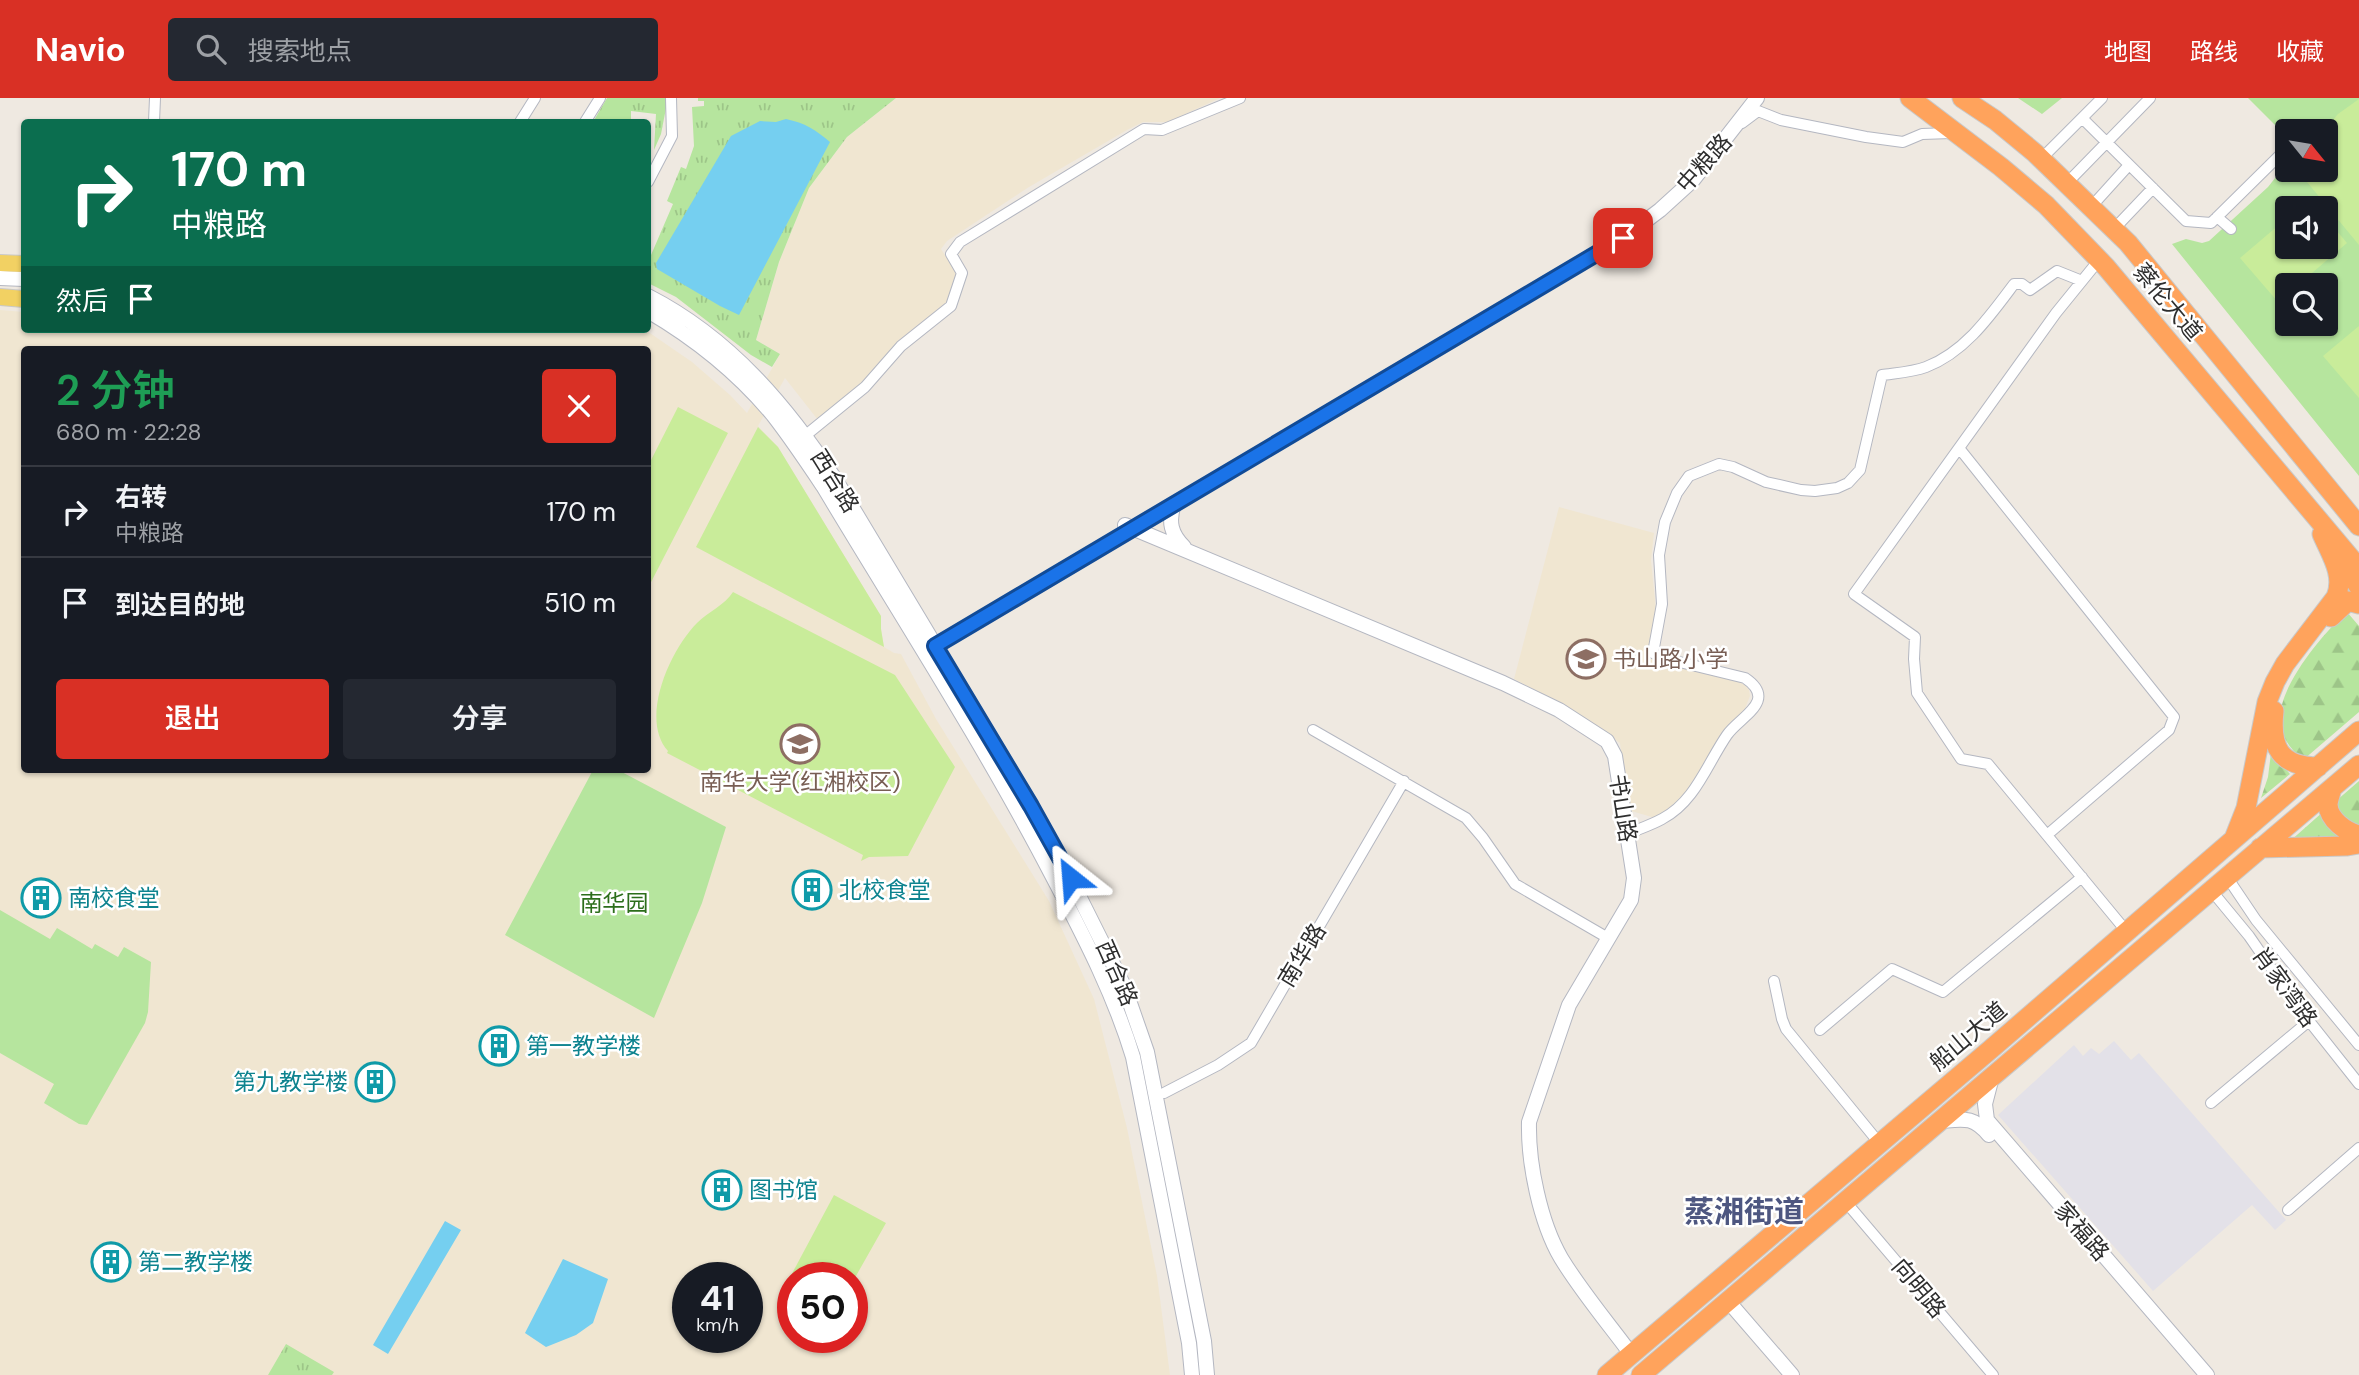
<!DOCTYPE html>
<html lang="zh">
<meta charset="utf-8">
<style>
body{margin:0;font-family:"DM Sans","Noto Sans SC",sans-serif;background:#242831;color:#f1f3f6;height:100vh;display:flex;flex-direction:column;font-size:26px;white-space:nowrap}
*{box-sizing:border-box;margin:0}
p{font-size:23px;color:#9ea1a6}
.icon{flex:none;width:38px;height:38px;fill:none;stroke:currentColor;stroke-width:2;stroke-linecap:round;stroke-linejoin:round}
.map{position:relative;flex:1;overflow:hidden}
.details{position:absolute;left:21px;top:248px;width:630px;height:427px;display:flex;flex-direction:column;background:#171b24;border-radius:7px;box-shadow:0 2px 5px #0004}
.details>*{flex:none}
.guide{position:absolute;left:21px;top:21px;width:630px;height:214px;border-radius:7px;box-shadow:0 2px 5px #0004;background:#0b6e4f;color:#fff;overflow:hidden}
.needle{width:46px;rotate:120deg}
.fabs{position:absolute;left:2275px;top:21px;display:grid;gap:14px}
.fabs a{display:grid;place-items:center;width:63px;height:63px;border-radius:7px;background:#171b24;box-shadow:0 2px 5px #0004;font-size:35px}
.speed{position:absolute;left:672px;top:1164px;display:flex;gap:14px;font-size:35px;font-weight:700;text-align:center}
.speed>*{display:grid;place-content:center;width:91px;height:91px;border-radius:50%;background:#171b24;box-shadow:0 2px 5px #0004;line-height:1}
.speed small{font-size:18px;font-weight:400}
.speed .limit{border:10px solid #d22;background:#fff;color:#111}
.pin{position:absolute;display:grid;place-items:center;width:60px;height:60px;color:#fff;margin:-30px;border-radius:14px;box-shadow:0 4px 10px #0006}
.me{position:absolute;width:77px;margin:-38px;rotate:332deg;stroke-linejoin:round;filter:drop-shadow(0 0 5px #0008)}
.turn{display:flex;align-items:center;gap:24px;height:147px;padding:0 35px;font-size:32px}
.turn .icon{width:91px;height:91px;stroke-width:2.5}
.turn b{display:block;font-size:49px;line-height:60px}
.then{display:flex;align-items:center;height:66px;padding:0 35px;background:#0003;gap:14px;font-size:26px}
.round{display:grid;place-items:center;flex:none;width:74px;height:74px;border-radius:7px;background:#242831}
.head{display:flex;align-items:center;justify-content:space-between;height:119px;padding:0 35px}
h1{font-size:42px;font-weight:600;line-height:52px;color:#1e9e55}
.button{display:flex;gap:14px;margin-top:auto;padding:14px 35px}
.button a{flex:1;height:80px;border-radius:7px;background:#d93025;color:#fff;font-size:28px;font-weight:600;line-height:80px;text-align:center}
.button a+a{background:#242831;color:#f1f3f6}
ul{padding:0;list-style:none}
li{display:flex;align-items:center;gap:21px;height:91px;padding:0 35px;border-top:2px solid #363941}
li div{flex:1}
li b{display:block;font-size:26px}
li em{font-style:normal}
header{display:flex;align-items:center;gap:42px;box-sizing:border-box;height:98px;padding:0 35px;background:#d93025;color:#fff}
header strong{font-size:33px}
nav{display:flex;gap:38px;margin-inline-start:auto;font-size:24px}
.search{width:490px;height:63px;background:#242831;display:flex;align-items:center;gap:18px;box-sizing:border-box;padding:0 24px;border-radius:7px;color:#9ea1a6;font-size:26px}
.map>svg:first-child{display:block}
</style>
<header>
<strong>Navio</strong>
<div class="search"><svg class="icon" aria-label="search" viewBox="0 0 24 24"><circle cx="10" cy="10" r="6"/><path d="M15 15l6 6"/></svg>搜索地点</div>
<nav><a>地图</a><a>路线</a><a>收藏</a></nav>
</header>
<div class="map">
<svg width="2359" height="1277" viewBox="0 0 2359 1277">
<defs>
<pattern id="grass-tufts" width="24" height="20" patternUnits="userSpaceOnUse" patternTransform="scale(1.75)"><rect width="24" height="20" fill="#b6e59e"/><path d="M3 7l-1-3M5 7V3M7 7l1-3M15 17l-1-3M17 17v-4M19 17l1-3" fill="none" stroke="#9dc588"/></pattern>
<pattern id="forest-firs" width="22" height="20" patternUnits="userSpaceOnUse" patternTransform="scale(1.75)"><rect width="22" height="20" fill="#b6e59e"/><path d="M5 1l3.5 6h-7zM16 11l3.5 6h-7z" fill="#9dc588"/></pattern>
</defs>
<rect width="100%" height="100%" fill="#efe9e1"/>
<!-- industrial -->
<path fill="#e3e1e8" d="M2114,943L2131,962L2139,955L2286,1122L2275,1132L2252,1107L2153,1193L1998,1017L2074,947L2083,958L2091,950L2099,956Z"/>
<!-- education -->
<path fill="#f0e6d1" fill-rule="evenodd" d="M896,0H1220L1168,24H1143L1127,32L1029,89L947,143L941,151L958,177L949,203L899,245L876,268L862,288L818,322L785,280L758,328L778,349L881,518V531L884,549L894,555L901,556L936,621L1049,803L1094,901L1127,1030L1157,1178L1170,1277H0V212L24,214V231H644L692,264L730,297L747,315L780,256L756,242L779,164L809,90L847,39ZM24,252H648V672H24ZM688,1180H747V1239H688ZM793,1180H852V1239H793Z
M1559,409L1654,435L1651,462L1656,513L1648,557L1660,565L1736,583L1745,587L1749,592L1750,598L1744,613L1687,693L1665,714L1655,720L1628,712L1620,645L1571,611L1514,581Z"/>
<!-- grass -->
<path fill="url(#grass-tufts)" d="M607,0H668L661,36L654,52L656,16L631,13V24H593Z
M698,0H896L847,39L809,90L779,164L756,242L780,256L772,269L751,257L676,199L648,185V164L673,106L667,103L681,69L686,71L694,48L692,9L704,8V3H698Z
M286,1246L334,1274L332,1277H268Z"/>
<!-- forest -->
<path fill="url(#forest-firs)" d="M2347,514L2359,528V614L2303,662C2291,652 2279,637 2280,620C2280,587 2323,535 2347,514Z
M2271,655L2290,676L2261,700L2268,679Z
M2359,683V730L2338,714L2336,703Z
M2324,713L2342,740L2289,744Z"/>
<!-- park -->
<path fill="#b6e59e" fill-rule="evenodd" d="M2018,0H2062L2042,16Z
M2248,0H2359V378L2172,146L2186,141L2202,145L2209,143L2268,89L2287,65V72H2326V33H2287V39ZM2287,110H2326V149H2287ZM2287,187H2326V226H2287Z
M593,672H618L726,729L702,805L654,920L505,837Z
M0,812L50,841L57,830L92,851L95,846L118,859L124,849L151,864L148,914L145,925L87,1027L79,1026L44,1005L54,986L0,955Z"/>
<!-- pitch -->
<path fill="#c9ec9a" d="M2359,1V147L2307,84V72H2326V33H2324L2338,16Z
M2287,120V149H2326V120L2347,145L2298,187H2287V196L2278,204L2240,160Z
M2359,228V300L2323,258Z
M678,309L728,335L648,490V368Z
M758,329L778,349L881,518V531L884,549L696,449Z
M733,494L895,577L955,669L908,758L869,759L861,763L863,757L667,655L668,653C639,621 670,552 697,525C708,514 725,507 733,494Z
M834,1097L886,1125L852,1185V1180H793V1205L780,1198Z"/>
<!-- water -->
<path fill="#75cff0" d="M786,21C805,25 816,32 830,44L739,217L720,208L657,171L656,165L731,38L760,23L776,24Z
M445,1123L461,1132L388,1256L373,1247Z
M563,1161L608,1181L593,1225L576,1237L546,1249L525,1235Z"/>
<g fill="none" stroke-linecap="round" stroke-linejoin="round">
<!-- street casing -->
<g stroke="#b4b7c1" stroke-width="12">
<path id="street" d="M2082,20L2186,123L2211,125L2287,50
M154,24L155,0
M520,24L535,0
M585,24L600,0
M1742,25L1758,13L1781,22L1866,39L1903,44L1922,36L1951,35
M2041,61L2102,0
M648,84L672,38L671,0
M2067,85L2150,0
M2091,109L2129,67
M2217,119L2231,131
M2114,131L2153,90
M2099,162L2056,215L1854,496L1915,539L1914,561L1917,595L1961,661L1988,666L2127,834
M806,337L865,289L901,248L951,208L962,175L951,156L960,144L1144,31L1162,32L1240,0
M1959,350L2174,619L2169,632L2047,737
M1313,632L1466,720L1483,740L1515,786L1608,840
M1627,736C1639,731 1651,727 1662,721C1695,704 1707,666 1727,637C1739,619 1779,603 1745,580L1663,560L1653,555L1662,506L1659,457L1665,424L1677,395L1689,378L1719,366L1733,369L1766,384L1801,392L1815,393L1837,390L1848,385L1860,372L1882,277C1896,275 1913,274 1926,269C1965,254 1990,218 2014,186H2022L2030,192L2057,173L2082,183
M2227,779L2256,822L2359,947
M2211,792L2249,838L2298,909L2359,986
M1774,883L1782,921L1786,931L1880,1046
M1820,932L1892,871L1943,894L2082,779
M1164,995L1218,967L1251,945L1404,683
M2211,1005L2309,923
M1845,1103L1993,1277
M2288,1112L2359,1050"/>
</g>
<!-- secondary casing -->
<g stroke="#b4b7c1" stroke-width="16">
<path id="secondary" d="M0,180L24,181
M648,198C730,240 787,308 837,384L1031,707L1059,758L1124,888L1147,954L1204,1243L1207,1277
M648,213C694,240 739,276 773,317C791,340 807,364 823,388C901,518 984,646 1054,781C1084,839 1114,896 1133,959L1189,1245L1192,1277
M1174,406C1168,424 1171,436 1184,449
M1125,427L1503,585L1559,612L1607,643L1615,658L1634,780L1631,802L1569,907L1529,1024C1528,1065 1540,1124 1561,1160C1581,1193 1608,1225 1631,1256
M928,552L1623,140L1660,112L1693,82L1757,0
M1992,979L1985,1006L1987,1022L2207,1277
M1941,1023C1964,1021 1973,1018 1989,1037
M1728,1203L1792,1277"/>
</g>
<!-- primary casing -->
<g stroke="#c9c9c9" stroke-width="18">
<path id="primary" d="M0,165L24,166
M0,199L24,201"/>
</g>
<!-- highway casing -->
<g stroke="#c9c9c9" stroke-width="21">
<path id="highway" d="M1910,0L2001,69L2046,107L2106,169L2359,470
M1962,0L1995,22L2035,55L2128,145L2359,428
M2340,461L2359,489
M2331,519L2348,503L2359,506
M2274,613C2270,650 2280,668 2318,669
M2332,690C2331,695 2328,702 2328,707C2329,722 2346,734 2359,737
M2235,738L2246,710L2267,604L2275,584L2285,566L2336,499C2345,477 2331,457 2322,436
M2260,750L2346,748L2359,746
M1607,1277L1991,951L2359,633
M1641,1277L2359,667"/>
</g>
<!-- street -->
<use href="#street" stroke="#fff" stroke-width="10"/>
<!-- secondary -->
<use href="#secondary" stroke="#fff" stroke-width="14"/>
<!-- primary -->
<use href="#primary" stroke="#f2d163" stroke-width="16"/>
<!-- highway -->
<use href="#highway" stroke="#ffa35c" stroke-width="19"/>
</g>
<g fill="none" stroke-linecap="round" stroke-linejoin="round">
<!-- route casing -->
<g stroke="#114b97" stroke-width="18">
<path id="route" d="M1071,780L1031,708L935,548L1623,140"/>
</g>
<!-- route -->
<use href="#route" stroke="#1a73e8" stroke-width="12"/>
</g>
<!-- icons -->
<defs>
<g id="school-ring" transform="scale(2.0125)"><circle r="9.5" fill="#fff" stroke="#8d6e63" stroke-width="1.5"/><path d="M0-5L7-2L0 1L-7-2ZM-4 1L0 2.5L4 1V4Q0 6-4 4Z" fill="#8d6e63"/></g>
<g id="university-ring" transform="scale(2.0125)"><circle r="9.5" fill="#fff" stroke="#8d6e63" stroke-width="1.5"/><path d="M0-5L7-2L0 1L-7-2ZM-4 1L0 2.5L4 1V4Q0 6-4 4Z" fill="#8d6e63"/></g>
<g id="building-ring" transform="scale(2.0125)"><circle r="9.5" fill="#fff" stroke="#0f9aa8" stroke-width="1.5"/><path d="M-4-6H4V6H1V3H-1V6H-4ZM-2.5-4.3h1.7v1.8h-1.7ZM.8-4.3h1.7v1.8H.8ZM-2.5-1h1.7V.8h-1.7ZM.8-1h1.7V.8H.8Z" fill="#0f9aa8"/></g>
</defs>
<g fill-rule="evenodd">
<use href="#school-ring" x="1586" y="561"/>
<use href="#university-ring" x="800" y="646"/>
<use href="#building-ring" x="812" y="792"/>
<use href="#building-ring" x="41" y="800"/>
<use href="#building-ring" x="499" y="948"/>
<use href="#building-ring" x="375" y="984"/>
<use href="#building-ring" x="722" y="1092"/>
<use href="#building-ring" x="111" y="1164"/>
</g>
<g text-anchor="middle" dominant-baseline="central" stroke-width="5" stroke-linejoin="round" paint-order="stroke">
<!-- street labels -->
<g font-size="23" fill="#2e2e2e" stroke="#fff">
<text transform="translate(1704 65) rotate(-48)">中粮路</text>
<text transform="translate(2168 204) rotate(50)">蔡伦大道</text>
<text transform="translate(835 383) rotate(58)">西合路</text>
<text transform="translate(1623 710) rotate(81)">书山路</text>
<text transform="translate(1302 857) rotate(-59)">南华路</text>
<text transform="translate(1117 875) rotate(66)">西合路</text>
<text transform="translate(2285 889) rotate(54)">肖家湾路</text>
<text transform="translate(1968 938) rotate(-40)">船山大道</text>
<text transform="translate(2082 1133) rotate(49)">家福路</text>
<text transform="translate(1919 1190) rotate(50)">向明路</text>
</g>
<!-- education labels -->
<g font-size="23" fill="#785e54" stroke="#fff" text-anchor="start">
<text x="1613" y="561">书山路小学</text>
<text x="800" y="684" text-anchor="middle">南华大学(红湘校区)</text>
</g>
<!-- culture labels -->
<g font-size="23" fill="#0d838f" stroke="#fff" text-anchor="start">
<text x="839" y="792">北校食堂</text>
<text x="68" y="800">南校食堂</text>
<text x="526" y="948">第一教学楼</text>
<text x="348" y="984" text-anchor="end">第九教学楼</text>
<text x="749" y="1092">图书馆</text>
<text x="138" y="1164">第二教学楼</text>
</g>
<!-- park labels -->
<g font-size="23" fill="#2c6e1b" stroke="#fff">
<text x="614" y="805">南华园</text>
</g>
<!-- district labels -->
<g font-size="30" font-weight="bold" fill="#4d5680" stroke="#fff">
<text x="1744" y="1113">蒸湘街道</text>
</g>
</g>
</svg>
<div class="fabs">
<a><svg class="needle" viewBox="-14 -14 28 28"><path d="M0-13l5 13h-10z" fill="#e53935"/><path d="M0 13l5-13h-10z" fill="#9ea1a6"/></svg></a>
<a><svg class="icon" aria-label="sound" viewBox="0 0 24 24"><path d="M4 9h4l5-4v14l-5-4H4zM17 9q2 3 0 6"/></svg></a>
<a><svg class="icon" aria-label="search" viewBox="0 0 24 24"><circle cx="10" cy="10" r="6"/><path d="M15 15l6 6"/></svg></a>
</div>
<div class="speed"><div>41<small>km/h</small></div><div class="limit">50</div></div>
<div class="pin" style="left:1623px;top:140px;background:#d93025"><svg class="icon" aria-label="arrive" viewBox="0 0 24 24"><path d="M6 21V4h12l-3 4 3 4H6"/></svg></div>
<svg class="me" style="left:1071px;top:780px" viewBox="-20 -20 40 40"><path d="M0-17L14 15 0 8-14 15z" fill="#1a73e8" stroke="#fff" stroke-width="4"/></svg>
<div class="guide">
<div class="turn"><svg class="icon" aria-label="right" viewBox="0 0 24 24"><path d="M7 20v-9h11M14 6l5 5-5 5"/></svg><div><b>170 m</b>中粮路</div></div>
<div class="then">然后<svg class="icon" aria-label="arrive" viewBox="0 0 24 24"><path d="M6 21V4h12l-3 4 3 4H6"/></svg></div>
</div>
<section class="details">
<div class="head"><div><h1>2 分钟</h1><p>680 m · 22:28</p></div><a class="round" style="background:#d93025;color:#fff"><svg class="icon" aria-label="close" viewBox="0 0 24 24"><path d="M6 6l12 12M18 6L6 18"/></svg></a></div>
<ul>
<li><svg class="icon" aria-label="right" viewBox="0 0 24 24"><path d="M7 20v-9h11M14 6l5 5-5 5"/></svg><div><b>右转</b><p>中粮路</p></div><em>170 m</em></li>
<li><svg class="icon" aria-label="arrive" viewBox="0 0 24 24"><path d="M6 21V4h12l-3 4 3 4H6"/></svg><div><b>到达目的地</b></div><em>510 m</em></li>
</ul>
<div class="button"><a>退出</a><a>分享</a></div>
</section>
</div>
